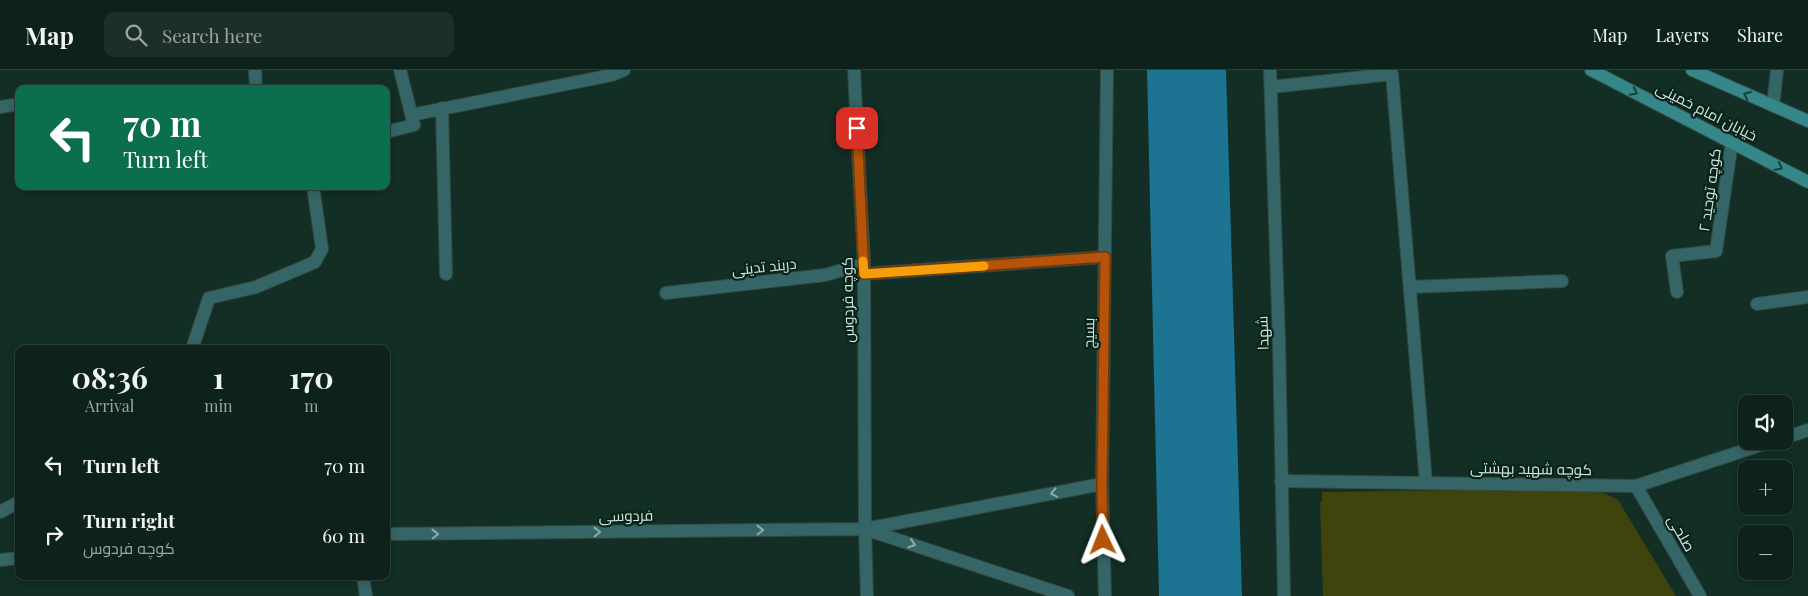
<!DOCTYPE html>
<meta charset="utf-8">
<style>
body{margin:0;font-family:"Playfair Display",Cairo,serif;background:#1c2f29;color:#f1f3f6;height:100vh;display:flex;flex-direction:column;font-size:19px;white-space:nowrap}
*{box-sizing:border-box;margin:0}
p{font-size:16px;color:#9ba4a3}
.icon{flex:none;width:28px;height:28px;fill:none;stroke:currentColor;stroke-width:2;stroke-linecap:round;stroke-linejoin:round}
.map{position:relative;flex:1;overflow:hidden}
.details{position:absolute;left:15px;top:275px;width:375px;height:235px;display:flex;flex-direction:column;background:#0e221c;border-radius:10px;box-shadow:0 2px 8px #0003,0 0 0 1px #2e3f3b}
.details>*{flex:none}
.banner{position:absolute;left:15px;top:15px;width:375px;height:105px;border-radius:10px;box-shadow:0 2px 8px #0003,0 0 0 1px #2e3f3b;background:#0b6e4f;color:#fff;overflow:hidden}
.buttons{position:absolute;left:1738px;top:325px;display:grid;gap:10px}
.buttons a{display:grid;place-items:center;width:55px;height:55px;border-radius:10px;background:#0e221c;box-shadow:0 2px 8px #0003,0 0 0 1px #2e3f3b;font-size:25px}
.pin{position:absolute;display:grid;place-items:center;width:42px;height:42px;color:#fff;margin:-21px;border-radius:10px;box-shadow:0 2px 8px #0006}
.me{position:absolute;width:55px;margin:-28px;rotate:358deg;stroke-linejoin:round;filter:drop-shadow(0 0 4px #0008)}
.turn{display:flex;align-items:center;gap:18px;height:105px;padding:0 25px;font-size:22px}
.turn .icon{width:65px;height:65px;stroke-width:2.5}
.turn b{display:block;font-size:35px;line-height:42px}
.eta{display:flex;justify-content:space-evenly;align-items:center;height:85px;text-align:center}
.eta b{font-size:30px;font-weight:700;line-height:35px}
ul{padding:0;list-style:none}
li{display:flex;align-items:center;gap:15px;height:70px;padding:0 25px}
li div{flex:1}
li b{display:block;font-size:19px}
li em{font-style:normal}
header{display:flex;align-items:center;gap:30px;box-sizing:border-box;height:70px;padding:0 25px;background:#0e221c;border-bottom:1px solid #2e3f3b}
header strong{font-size:24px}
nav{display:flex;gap:28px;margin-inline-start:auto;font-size:18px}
.search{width:350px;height:45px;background:#1c2f29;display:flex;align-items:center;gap:12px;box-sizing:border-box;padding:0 18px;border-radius:10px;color:#9ba4a3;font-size:19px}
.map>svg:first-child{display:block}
</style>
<header>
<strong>Map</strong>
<div class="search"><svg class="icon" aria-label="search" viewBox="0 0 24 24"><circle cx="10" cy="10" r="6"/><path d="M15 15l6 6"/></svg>Search here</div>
<nav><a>Map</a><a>Layers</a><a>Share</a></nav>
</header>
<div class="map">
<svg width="1808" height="526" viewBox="0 0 1808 526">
<rect width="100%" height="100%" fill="#122e25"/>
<!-- pitch -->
<path fill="#3f430c" d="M1594,418L1618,430L1676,526H1323L1320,433L1322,432V422Z"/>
<!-- water -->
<path fill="#1c7392" d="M1147,0H1226L1242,526H1159Z"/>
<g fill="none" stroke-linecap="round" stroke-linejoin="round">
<!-- service casing -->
<g stroke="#314b43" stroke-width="14">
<path id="service" d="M1410,217L1562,211"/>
</g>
<!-- minor casing -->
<g stroke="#314b43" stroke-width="14">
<path id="minor" d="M255,0L256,19
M854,0L864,194L865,459
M1271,17L1392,4L1426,413
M1773,36L1777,0
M0,37L19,34
M442,38L446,204
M411,45L612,5L624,0
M386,62L414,55L400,0
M864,204L1105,187
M1677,222L1672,186L1716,181L1732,72
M666,223L825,205L864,194
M1757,234L1808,227
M192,279L209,228L256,217L315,192L322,179L313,116
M1784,368L1808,360
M1281,411L1636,416L1773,371
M1636,416L1700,526
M0,442L19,432
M363,506L366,526"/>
</g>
<!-- tertiary casing -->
<g stroke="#314b43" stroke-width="14">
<path id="tertiary" d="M1270,0L1279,272L1284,526
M865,459L867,526
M868,460L1068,526
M386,464L865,459L1102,414
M0,490L19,488
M1105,526L1102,414L1107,0"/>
</g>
<!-- secondary casing -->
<g stroke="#314b43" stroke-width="14">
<path id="secondary" d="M1591,0L1808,112
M1692,0L1808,51"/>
</g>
<!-- service -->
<use href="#service" stroke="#366567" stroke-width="12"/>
<!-- minor -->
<use href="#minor" stroke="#366567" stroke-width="12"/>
<!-- tertiary -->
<use href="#tertiary" stroke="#366567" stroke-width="12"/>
<!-- secondary -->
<use href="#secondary" stroke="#36878a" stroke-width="12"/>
</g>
<!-- one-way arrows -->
<defs><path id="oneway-chevron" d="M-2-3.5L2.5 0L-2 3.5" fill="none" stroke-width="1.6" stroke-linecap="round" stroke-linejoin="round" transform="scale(1.25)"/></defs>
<g stroke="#15423c">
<use href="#oneway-chevron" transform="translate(1634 22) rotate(27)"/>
<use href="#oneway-chevron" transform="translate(1747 25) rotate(-156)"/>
<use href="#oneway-chevron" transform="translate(1779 97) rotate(27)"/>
</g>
<g stroke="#8daba9">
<use href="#oneway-chevron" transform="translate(1054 423) rotate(169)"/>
<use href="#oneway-chevron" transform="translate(760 460) rotate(-1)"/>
<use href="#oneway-chevron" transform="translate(597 462) rotate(-1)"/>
<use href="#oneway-chevron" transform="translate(435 464) rotate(-1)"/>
<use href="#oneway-chevron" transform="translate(912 474) rotate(18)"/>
</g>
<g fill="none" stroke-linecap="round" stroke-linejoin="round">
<!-- route casing -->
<g stroke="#753606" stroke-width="12">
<path id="route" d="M857,58L864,204L1105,187L1102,414L1103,470"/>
</g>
<!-- route -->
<use href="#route" stroke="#b45309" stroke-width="9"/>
<!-- slow -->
<path stroke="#f59e0b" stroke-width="9" d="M863,191L864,204L984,196"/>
</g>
<g text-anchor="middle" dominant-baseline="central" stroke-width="4.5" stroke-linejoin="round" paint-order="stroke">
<!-- street labels -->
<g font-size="15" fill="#d5e5df" stroke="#07241b">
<text transform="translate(1707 41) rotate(27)">خیابان امام خمینی</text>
<text transform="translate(1709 120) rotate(-82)">کوچه توحید ۲</text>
<text transform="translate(764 196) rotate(-6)">دربند تدینی</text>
<text transform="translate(847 230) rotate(-91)">کوچه فردوس</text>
<text transform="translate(1088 263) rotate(-89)">بسیج</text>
<text transform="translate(1262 263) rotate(-92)">شهدا</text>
<text transform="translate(1531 398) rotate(1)">کوچه شهید بهشتی</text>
<text transform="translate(626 445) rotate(-1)">فردوسی</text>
<text transform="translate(1682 463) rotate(60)">صلحی</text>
</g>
</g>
</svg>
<div class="buttons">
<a><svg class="icon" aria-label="sound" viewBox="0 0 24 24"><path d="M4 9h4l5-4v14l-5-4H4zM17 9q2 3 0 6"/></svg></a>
<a>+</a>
<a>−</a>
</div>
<div class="pin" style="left:857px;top:58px;background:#d93025"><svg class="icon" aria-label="arrive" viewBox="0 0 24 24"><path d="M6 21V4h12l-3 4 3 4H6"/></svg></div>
<svg class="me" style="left:1103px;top:470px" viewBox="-20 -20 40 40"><path d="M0-17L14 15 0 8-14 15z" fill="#b45309" stroke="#fff" stroke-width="4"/></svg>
<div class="banner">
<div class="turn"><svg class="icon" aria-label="left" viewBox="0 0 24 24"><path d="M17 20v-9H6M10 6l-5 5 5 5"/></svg><div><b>70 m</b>Turn left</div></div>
</div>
<section class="details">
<div class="eta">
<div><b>08:36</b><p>Arrival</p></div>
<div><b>1</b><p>min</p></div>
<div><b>170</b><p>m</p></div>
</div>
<ul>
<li><svg class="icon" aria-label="left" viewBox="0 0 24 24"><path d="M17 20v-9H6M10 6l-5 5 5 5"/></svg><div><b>Turn left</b></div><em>70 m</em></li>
<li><svg class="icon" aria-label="right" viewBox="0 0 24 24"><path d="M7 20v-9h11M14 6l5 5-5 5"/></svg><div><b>Turn right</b><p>کوچه فردوس</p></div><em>60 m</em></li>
</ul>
</section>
</div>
